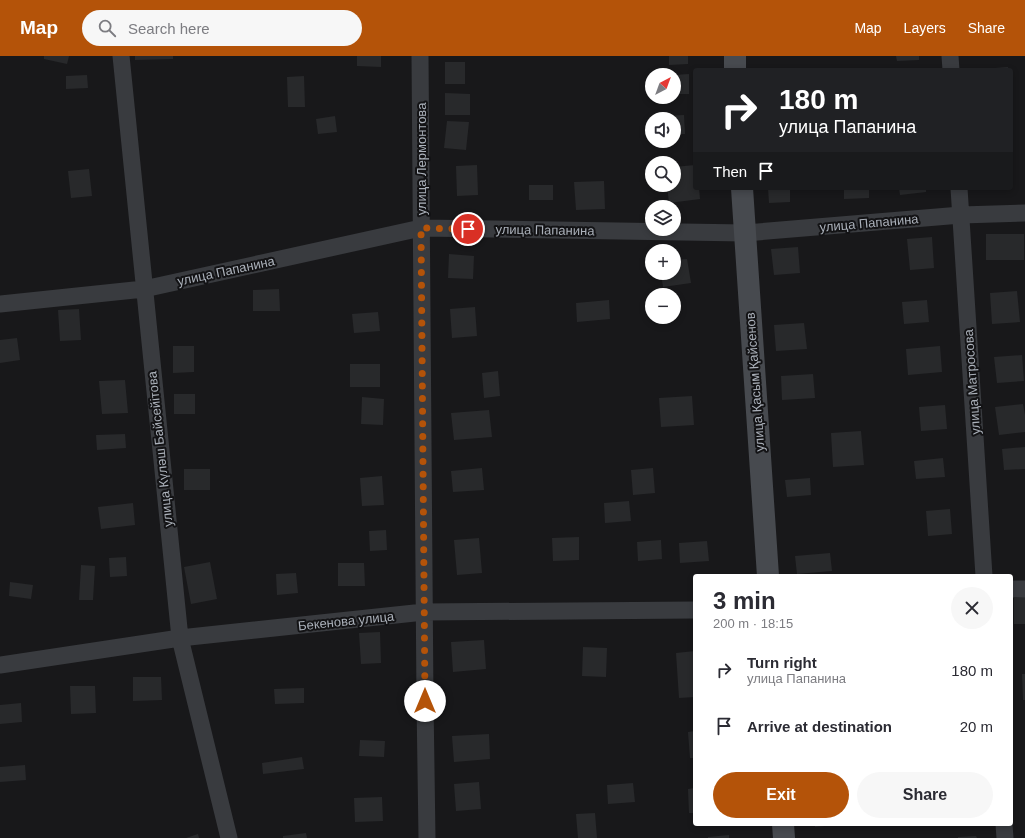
<!DOCTYPE html>
<meta charset="utf-8">
<style>
body{margin:0;font-family:Arial,sans-serif;background:#f7f7f7;color:#2b2b33;height:100vh;display:flex;flex-direction:column;font-size:15px;white-space:nowrap}
*{box-sizing:border-box;margin:0}
p{font-size:13px;color:#7c7c81}
.icon{flex:none;width:22px;height:22px;fill:none;stroke:currentColor;stroke-width:2;stroke-linecap:round;stroke-linejoin:round}
.map{position:relative;flex:1;overflow:hidden}
.side{position:absolute;left:693px;top:518px;width:320px;height:252px;display:flex;flex-direction:column;background:#fff;border-radius:4px;box-shadow:0 2px 6px #0003}
.side>*{flex:none}
.hud{position:absolute;left:693px;top:12px;width:320px;height:122px;border-radius:4px;box-shadow:0 2px 6px #0003;background:#202124;color:#fff;overflow:hidden}
.needle{width:26px;rotate:41deg}
.controls{position:absolute;left:645px;top:12px;display:grid;gap:8px}
.controls a{display:grid;place-items:center;width:36px;height:36px;border-radius:50%;background:#fff;box-shadow:0 2px 6px #0003;font-size:20px}
.pin{position:absolute;display:grid;place-items:center;width:34px;height:34px;color:#fff;margin:-17px;border:2px solid #fff;border-radius:50%;box-shadow:0 1px 4px #0007}
.me{position:absolute;width:44px;margin:-22px;rotate:0deg;stroke-linejoin:round;filter:drop-shadow(0 0 3px #0008)}
.turn{display:flex;align-items:center;gap:14px;height:84px;padding:0 20px;font-size:18px}
.turn .icon{width:52px;height:52px;stroke-width:2.5}
.turn b{display:block;font-size:28px;line-height:34px}
.then{display:flex;align-items:center;height:38px;padding:0 20px;background:#0003;gap:8px;font-size:15px}
.round{display:grid;place-items:center;flex:none;width:42px;height:42px;border-radius:21px;background:#f7f7f7}
.overview{display:flex;align-items:center;justify-content:space-between;height:68px;padding:0 20px}
h1{font-size:24px;font-weight:800;line-height:30px}
.primary-button{display:flex;gap:8px;margin-top:auto;padding:8px 20px}
.primary-button a{flex:1;height:46px;border-radius:24px;background:#b45309;color:#fff;font-size:16px;font-weight:800;line-height:46px;text-align:center}
.primary-button a+a{background:#f7f7f7;color:#2b2b33}
ul{padding:0;list-style:none}
li{display:flex;align-items:center;gap:12px;height:56px;padding:0 20px}
li div{flex:1}
li b{display:block;font-size:15px}
li em{font-style:normal}
header{display:flex;align-items:center;gap:24px;box-sizing:border-box;height:56px;padding:0 20px;background:#b45309;color:#fff}
header strong{font-size:19px}
nav{display:flex;gap:22px;margin-inline-start:auto;font-size:14px}
.search{width:280px;height:36px;background:#f7f7f7;display:flex;align-items:center;gap:10px;box-sizing:border-box;padding:0 14px;border-radius:22px;color:#7c7c81;font-size:15px}
.map>svg:first-child{display:block}
</style>
<header>
<strong>Map</strong>
<div class="search"><svg class="icon" aria-label="search" viewBox="0 0 24 24"><circle cx="10" cy="10" r="6"/><path d="M15 15l6 6"/></svg>Search here</div>
<nav><a>Map</a><a>Layers</a><a>Share</a></nav>
</header>
<div class="map">
<svg width="1025" height="782" viewBox="0 0 1025 782">
<rect width="100%" height="100%" fill="#18181a"/>
<!-- building -->
<path fill="#28292b" d="M44,0H69L67,8L44,3Z
M135,0H173V3L135,4Z
M357,0H381V11L357,10Z
M669,0H688V8L669,9Z
M896,0H919V4L897,5Z
M445,6H465V28H445Z
M1008,11V14H982V13Z
M689,18V38H674V19Z
M87,19L88,32L66,33V20Z
M304,20L305,51H288L287,21Z
M445,37L470,38V59H445Z
M684,59L685,78H674V63H664L663,60Z
M335,60L337,76L318,78L316,63Z
M447,65L469,66L466,94L444,92Z
M477,109L478,139L457,140L456,110Z
M695,109V132H699L700,143L669,147L667,129H674V111Z
M89,113L92,140L71,142L68,115Z
M604,125L605,153L576,154L574,126Z
M529,129H553V144H529Z
M768,132H790V146L769,147Z
M844,132H869V142L844,143Z
M899,132H926V136L900,139Z
M986,178H1024V204H986Z
M932,181L934,212L910,214L907,183Z
M798,191L800,217L774,219L771,193Z
M449,198L474,200L473,223L448,222Z
M687,203L691,227L663,231L661,217H674V204Z
M279,233L280,255H253V234Z
M1017,235L1020,266L992,268L990,237Z
M609,244L610,263L577,266L576,247Z
M927,244L929,266L904,268L902,246Z
M475,251L477,280L452,282L450,253Z
M79,253L81,284L60,285L58,254Z
M378,256L380,275L354,277L352,258Z
M804,267L807,293L776,295L774,269Z
M17,282L20,304L0,307V284Z
M173,290H194V316L173,317Z
M940,290L942,316L908,319L906,293Z
M1022,299L1024,325L997,327L994,301Z
M350,308H380V331H350Z
M498,315L500,340L484,342L482,317Z
M813,318L815,342L782,344L781,320Z
M125,324L128,357L102,358L99,325Z
M174,338H195V358H174Z
M692,340L694,369L661,371L659,342Z
M362,341L384,343L383,369L361,368Z
M1023,348L1025,359V376L999,379L995,351Z
M945,349L947,373L921,375L919,351Z
M489,354L492,381L454,384L451,357Z
M861,375L864,409L833,411L831,377Z
M125,378L126,392L97,394L96,379Z
M1025,391V413L1004,414L1002,393Z
M943,402L945,421L916,423L914,405Z
M482,412L484,434L453,436L451,415Z
M653,412L655,437L633,439L631,414Z
M184,413H210V434H184Z
M382,420L384,449L362,450L360,422Z
M810,422L811,439L787,441L785,424Z
M629,445L631,465L605,467L604,447Z
M133,447L135,469L101,473L98,451Z
M950,453L952,478L928,480L926,455Z
M386,474L387,494L370,495L369,475Z
M579,481V504L553,505L552,482Z
M479,482L482,517L457,519L454,484Z
M661,484L662,503L638,505L637,486Z
M707,485L709,505L680,507L679,487Z
M830,497L832,515L797,518L795,500Z
M126,501L127,520L110,521L109,502Z
M210,506L217,543L191,548L184,511Z
M338,507H364L365,530H338Z
M81,509L95,510L93,544H79Z
M296,517L298,537L277,539L276,518Z
M10,526L33,529L31,543L9,540Z
M1025,541V568H1014V542Z
M380,576L381,607L361,608L359,577Z
M484,584L486,613L453,616L451,586Z
M583,591L607,592L606,621L582,620Z
M695,595V641L679,642L676,597Z
M1022,618H1025V644H1023Z
M133,621H161L162,644L133,645Z
M70,630H95L96,657L71,658Z
M304,632V647L275,648L274,633Z
M21,647L22,666L0,668V649Z
M695,675V702H690L688,676Z
M489,678L490,703L454,706L452,680Z
M360,684L385,685L384,701L359,700Z
M302,701L304,713L263,718L262,707Z
M25,709L26,724L0,726V711Z
M479,726L481,753L456,755L454,728Z
M633,727L635,746L608,748L607,729Z
M695,732V757H689L688,733Z
M382,741L383,765L355,766L354,742Z
M595,757L597,782H578L576,758Z
M815,768H834V769L815,771Z
M306,777L307,782H283V780Z
M198,778L199,782H186Z
M729,779V782H708V781Z
M976,780L977,782H958V781Z"/>
<g fill="none" stroke-linecap="round" stroke-linejoin="round">
<!-- street -->
<path stroke="#393b3f" stroke-width="17" d="M121,0L180,582L229,782
M420,0L425,645L427,782
M950,0L951,14
M959,132L984,520
M0,248L144,233L421,172L745,177L961,159L1025,157
M1011,533H1025
M0,609L180,582L424,556L695,554
M1004,768L1005,782"/>
<!-- secondary -->
<path stroke="#474a4f" stroke-width="22" d="M735,0V14
M742,132L768,520
M783,768L784,782"/>
</g>
<g fill="none" stroke-linecap="round" stroke-linejoin="round">
<!-- route -->
<path stroke="#b45309" stroke-width="7" stroke-dasharray="0 12.6" d="M425,645L421,172L468,173"/>
</g>
<g text-anchor="middle" dominant-baseline="central" stroke-width="4" stroke-linejoin="round" paint-order="stroke">
<!-- street labels -->
<g font-size="13" fill="#abb1ba" stroke="#131315">
<text transform="translate(421 103) rotate(-90)">улица Лермонтова</text>
<text transform="translate(869 167) rotate(-5)">улица Папанина</text>
<text transform="translate(545 174) rotate(1)">улица Папанина</text>
<text transform="translate(226 215) rotate(-12)">улица Папанина</text>
<text transform="translate(755 326) rotate(-94)">улица Қасым Қайсенов</text>
<text transform="translate(972 326) rotate(-94)">улица Матросова</text>
<text transform="translate(160 393) rotate(-96)">улица Күләш Байсейітова</text>
<text transform="translate(346 565) rotate(-6)">Бекенова улица</text>
</g>
</g>
</svg>
<div class="controls">
<a><svg class="needle" viewBox="-14 -14 28 28"><path d="M0-13l5 13h-10z" fill="#e53935"/><path d="M0 13l5-13h-10z" fill="#7c7c81"/></svg></a>
<a><svg class="icon" aria-label="sound" viewBox="0 0 24 24"><path d="M4 9h4l5-4v14l-5-4H4zM17 9q2 3 0 6"/></svg></a>
<a><svg class="icon" aria-label="search" viewBox="0 0 24 24"><circle cx="10" cy="10" r="6"/><path d="M15 15l6 6"/></svg></a>
<a><svg class="icon" aria-label="layers" viewBox="0 0 24 24"><path d="M12 4l9 5-9 5-9-5zM3 14l9 5 9-5"/></svg></a>
<a>+</a>
<a>−</a>
</div>
<div class="pin" style="left:468px;top:173px;background:#d93025"><svg class="icon" aria-label="arrive" viewBox="0 0 24 24"><path d="M6 21V4h12l-3 4 3 4H6"/></svg></div>
<svg class="me" style="left:425px;top:645px" viewBox="-20 -20 40 40"><circle r="19" fill="#fff"/><path d="M0-13L10 11 0 6-10 11z" fill="#b45309"/></svg>
<div class="hud">
<div class="turn"><svg class="icon" aria-label="right" viewBox="0 0 24 24"><path d="M7 20v-9h11M14 6l5 5-5 5"/></svg><div><b>180 m</b>улица Папанина</div></div>
<div class="then">Then<svg class="icon" aria-label="arrive" viewBox="0 0 24 24"><path d="M6 21V4h12l-3 4 3 4H6"/></svg></div>
</div>
<section class="side">
<div class="overview"><div><h1>3 min</h1><p>200 m · 18:15</p></div><a class="round"><svg class="icon" aria-label="close" viewBox="0 0 24 24"><path d="M6 6l12 12M18 6L6 18"/></svg></a></div>
<ul>
<li><svg class="icon" aria-label="right" viewBox="0 0 24 24"><path d="M7 20v-9h11M14 6l5 5-5 5"/></svg><div><b>Turn right</b><p>улица Папанина</p></div><em>180 m</em></li>
<li><svg class="icon" aria-label="arrive" viewBox="0 0 24 24"><path d="M6 21V4h12l-3 4 3 4H6"/></svg><div><b>Arrive at destination</b></div><em>20 m</em></li>
</ul>
<div class="primary-button"><a>Exit</a><a>Share</a></div>
</section>
</div>
